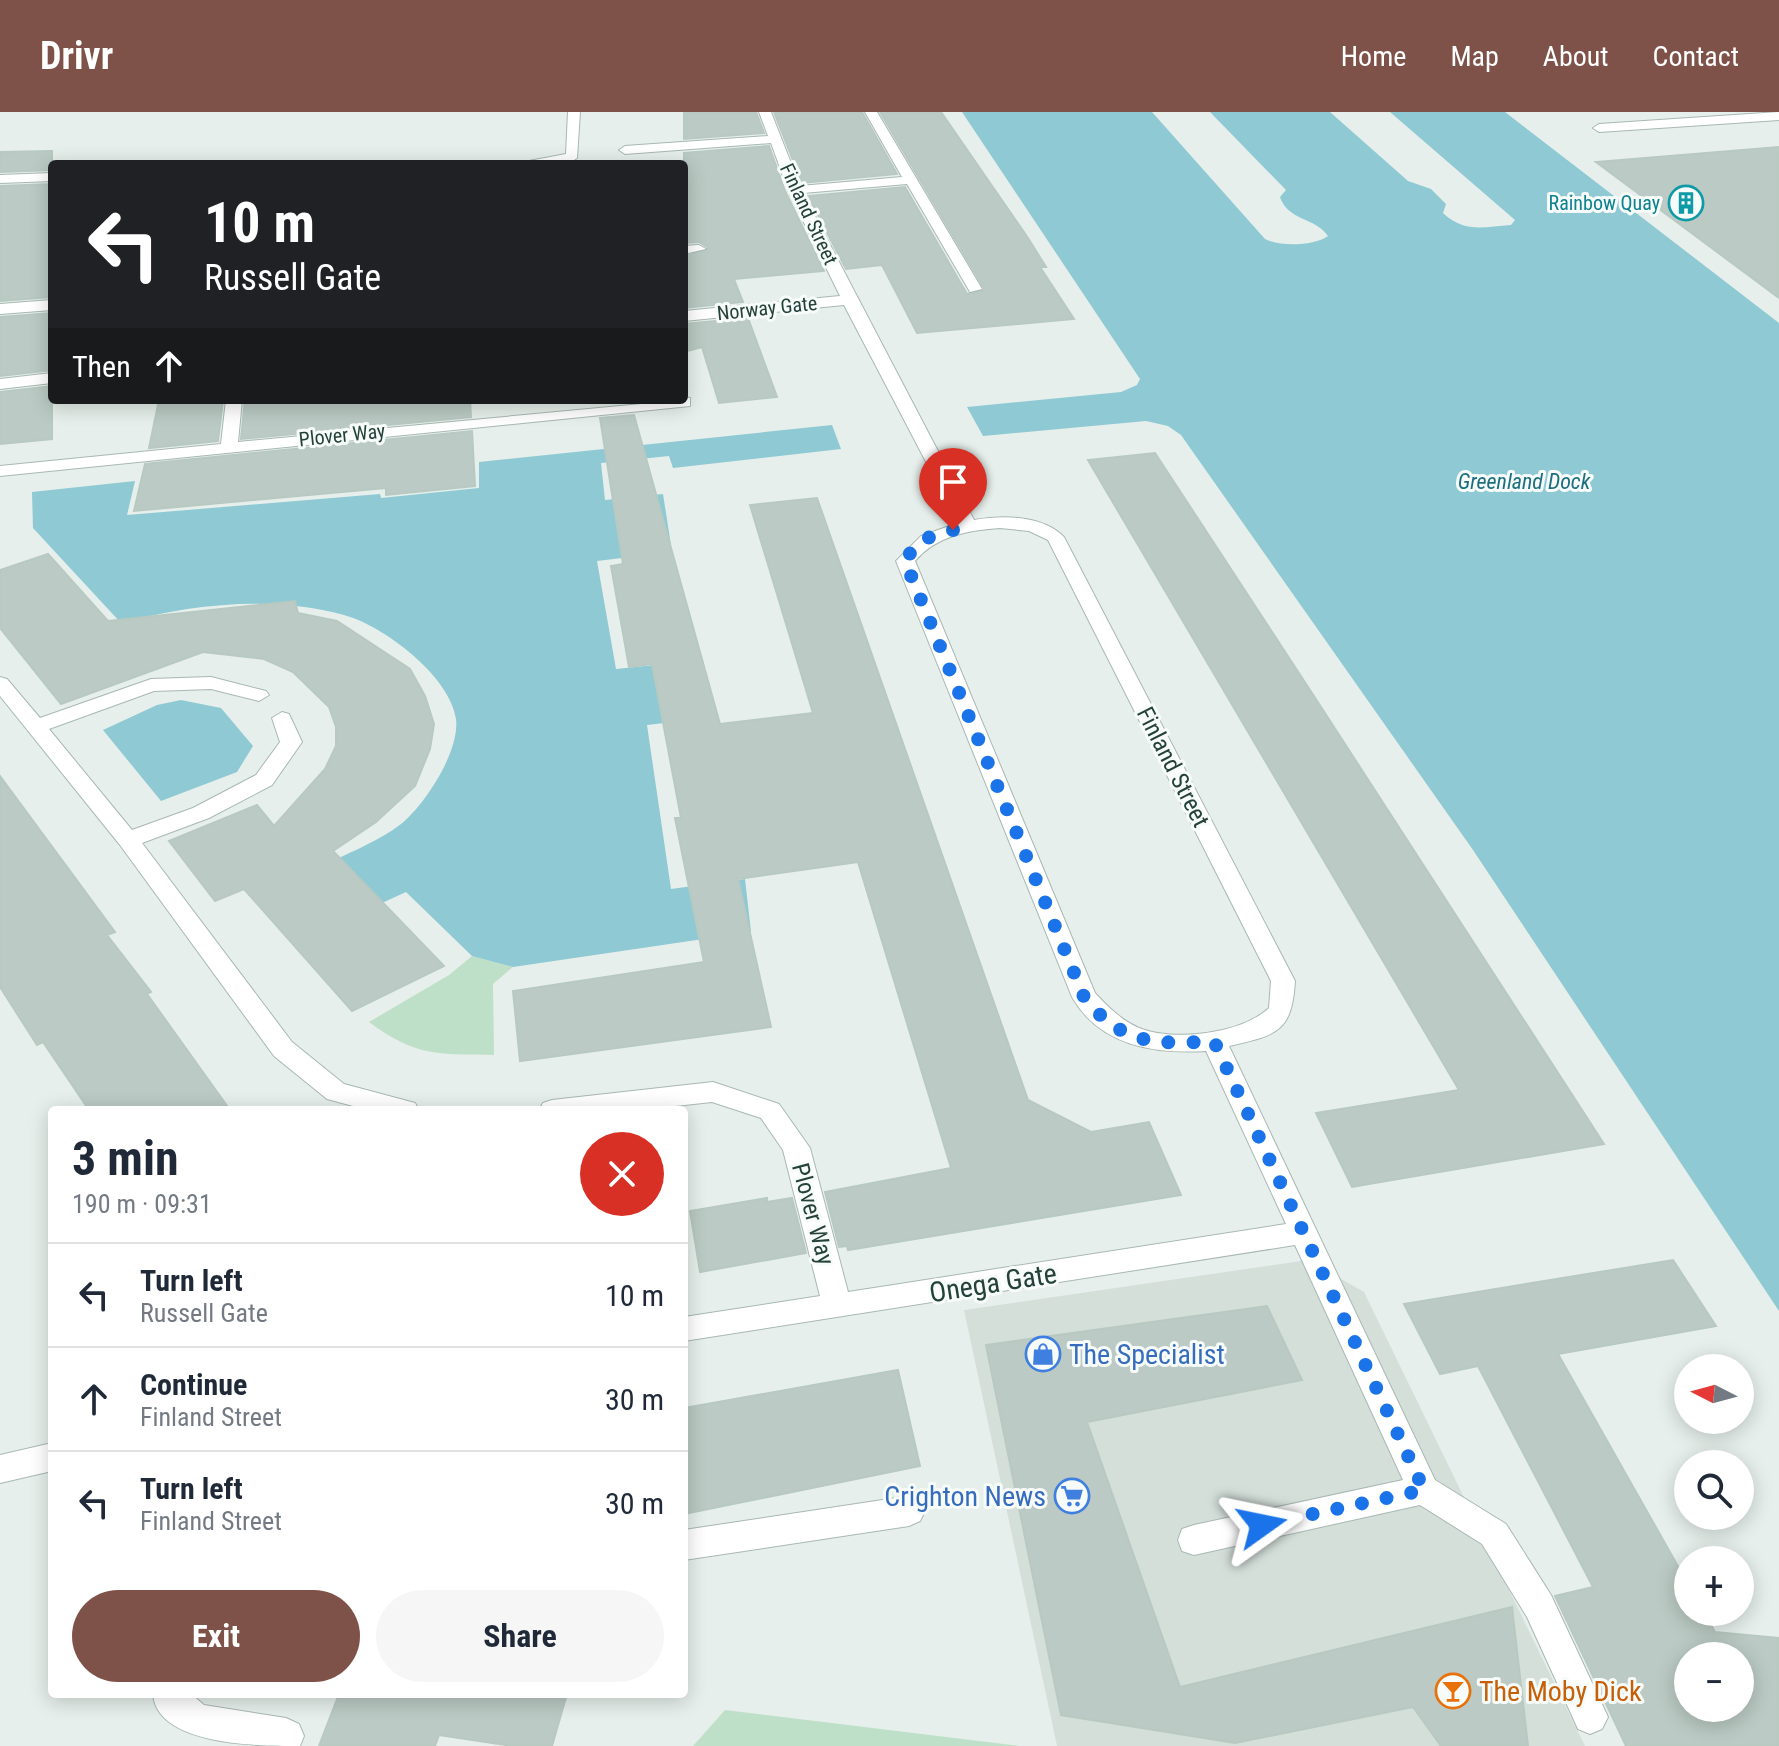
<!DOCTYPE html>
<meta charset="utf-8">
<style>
body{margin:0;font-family:"Roboto Condensed",sans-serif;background:#f6f6f7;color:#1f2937;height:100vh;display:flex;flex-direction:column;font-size:30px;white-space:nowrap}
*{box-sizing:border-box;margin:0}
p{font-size:26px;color:#747a83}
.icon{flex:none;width:44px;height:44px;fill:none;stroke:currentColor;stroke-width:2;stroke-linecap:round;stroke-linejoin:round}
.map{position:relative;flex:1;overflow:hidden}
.sheet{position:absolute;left:48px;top:994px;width:640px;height:592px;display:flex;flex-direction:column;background:#fff;border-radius:8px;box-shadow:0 4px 20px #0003}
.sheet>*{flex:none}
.top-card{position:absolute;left:48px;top:48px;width:640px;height:244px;border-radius:8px;box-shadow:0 4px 20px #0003;background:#202124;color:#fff;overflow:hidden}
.needle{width:52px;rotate:276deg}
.tools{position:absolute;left:1674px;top:1242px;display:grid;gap:16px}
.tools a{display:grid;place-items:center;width:80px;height:80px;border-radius:50%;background:#fff;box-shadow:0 4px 20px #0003;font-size:40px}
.pin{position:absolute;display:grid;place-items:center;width:68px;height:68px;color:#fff;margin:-82px -34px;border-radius:50% 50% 50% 0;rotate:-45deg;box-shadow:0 0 8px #0007}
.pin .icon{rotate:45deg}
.me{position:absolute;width:88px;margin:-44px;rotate:78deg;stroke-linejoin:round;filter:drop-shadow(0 0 6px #0008)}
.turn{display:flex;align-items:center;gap:28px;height:168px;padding:0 24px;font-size:36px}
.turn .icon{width:104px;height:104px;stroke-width:2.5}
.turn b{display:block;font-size:56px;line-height:68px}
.then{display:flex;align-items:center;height:76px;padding:0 24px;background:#0003;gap:16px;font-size:30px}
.round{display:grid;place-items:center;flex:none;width:84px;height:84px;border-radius:42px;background:#f6f6f7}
.summary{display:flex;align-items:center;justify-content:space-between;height:136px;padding:0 24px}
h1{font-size:48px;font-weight:700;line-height:60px}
.button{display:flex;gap:16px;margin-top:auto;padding:16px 24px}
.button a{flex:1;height:92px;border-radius:48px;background:#7f5249;color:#fff;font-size:32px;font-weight:700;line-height:92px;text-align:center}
.button a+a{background:#f6f6f7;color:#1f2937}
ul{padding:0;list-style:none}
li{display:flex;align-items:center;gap:24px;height:104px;padding:0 24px;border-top:2px solid #e0e1e3}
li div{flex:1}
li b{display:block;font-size:30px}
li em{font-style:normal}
header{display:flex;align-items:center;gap:48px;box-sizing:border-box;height:112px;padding:0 40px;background:#7f5249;color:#fff}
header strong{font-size:38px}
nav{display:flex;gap:44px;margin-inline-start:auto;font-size:28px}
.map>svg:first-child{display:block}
</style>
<header>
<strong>Drivr</strong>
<nav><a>Home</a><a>Map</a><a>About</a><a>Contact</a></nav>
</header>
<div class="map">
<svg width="1779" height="1634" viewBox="0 0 1779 1634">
<rect width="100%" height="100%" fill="#e6efeb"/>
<!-- built -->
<path fill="#d4dfda" d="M1308,1148L1364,1180L1585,1634H1057L964,1198Z"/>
<!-- green -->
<path fill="#bfe0c8" d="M472,844L513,855L493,872L494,943C438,942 416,945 369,910L449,863Z
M725,1598L1020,1634H693Z"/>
<!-- water -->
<path fill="#8ec9d4" d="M962,0H1152L1265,127C1280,135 1314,134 1328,124C1315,105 1288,109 1280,85L1286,78L1210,0H1330L1408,69L1431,77L1446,92L1443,101C1464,121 1483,115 1511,113L1515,108L1390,0H1505L1779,211V1199L1473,738L1181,323L1168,314L1146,309L983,324L967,295L1121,280L1137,273L1140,267Z
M832,313L841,337L673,356L669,344L601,351L605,388L663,382L672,440L597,449L616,557L703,548L715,605L647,613L671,777L745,767L751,820L513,855L472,844L406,780L349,806L309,760C336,746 377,731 401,712C425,693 460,639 456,607C450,564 384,514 344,503C273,483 191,492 121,511L33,416L32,380L135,369L127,403L380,382L381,386L479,376V350Z
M181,588L221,596L253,634L237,660L161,689L103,618L157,593Z"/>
<!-- building -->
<path fill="#bbcac4" stroke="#b8c9c2" stroke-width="2" fill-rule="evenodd" d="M684,0H756L764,21L684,27Z
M774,0H862L897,62L802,71Z
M880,0H941L1028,126L1046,155H1040L1074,207L917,221L882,153L846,157L808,84L905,75L967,182L985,178Z
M769,34L785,79L824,159L734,167L743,190L684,196V145L709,136L699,130L684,131V41Z
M1779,35V186L1596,50Z
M52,39V58L0,60V40Z
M52,72V185L0,189V74Z
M52,201V258L0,264V205Z
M748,206L777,285L719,291L702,235L684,240V212Z
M52,274V327L0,332V280Z
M159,288H223L218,329L149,336Z
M245,288H470L471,305L241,327Z
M634,303L720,612L813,601L750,393L817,386L1028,988L1091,1020L1149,1010L1181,1083L848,1138L847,1134L839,1135L825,1080L951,1056L858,750L738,767L771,915L520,949L513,879L704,850L675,706H681L652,552L629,555L611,454L623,452L600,306Z
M472,319L475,374L386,383V376L134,399L145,352Z
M1155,341L1310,578L1604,1032L1352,1075L1316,1001L1459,978L1088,348Z
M48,442L108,509L295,489L298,501L337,509L410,557L425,584L434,612L430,637L415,674L376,710L333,739L444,854L352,899L244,777L215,789L169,729L257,693L274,714L325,657L336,634V615L329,595L293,560L264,547L203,540L61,592L0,516V458Z
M0,664L115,820L107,823L151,880L147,882L230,998H89L43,930L37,933L0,875Z
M767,1086V1090L792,1086L806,1141L700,1160L690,1099Z
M1673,1148L1716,1214L1558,1242L1688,1472V1500H1704L1715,1520L1779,1526V1634H1626L1555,1484L1593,1475L1478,1254L1440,1262L1404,1192ZM1688,1544H1740V1596H1688Z
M1267,1194L1302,1268L1087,1310L1180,1575L1512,1495L1528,1634H1441L1413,1595L1235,1631L1061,1603L986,1233Z
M898,1258L920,1354L684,1402V1296Z
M339,1582H567L552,1634H512L439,1623L435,1634H319Z"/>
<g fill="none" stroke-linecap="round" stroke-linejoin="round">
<!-- minor casing -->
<g stroke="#a8b8b2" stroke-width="2">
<path id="minor" d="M568,0H580L577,46L568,52H513L566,42Z
M759,0H771L800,74L902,65L865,0H877L982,177L970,180L907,72L803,81L974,408C1003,403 1043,403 1064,425L1295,869C1292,921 1276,923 1229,934L1435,1368L1506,1412L1551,1483L1608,1605L1602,1617L1590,1622L1578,1617L1527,1505L1482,1432L1420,1393L1194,1443L1182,1439L1178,1428L1182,1417L1194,1413L1403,1368L1295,1133L684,1229V1205L820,1184L783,1038L761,1006L712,990L639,998H539L543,991L552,988L713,970L779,992L810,1036L848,1180L1286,1112L1206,939C1154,942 1100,934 1072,885L896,449L921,424L958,411L844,193L684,209V199L840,184L788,78L771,31L625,42L619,38L625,34L768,24ZM1000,416L1029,419L1048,428L1271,869L1269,896C1241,922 1174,930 1139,916C1121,908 1108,895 1095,881L915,449C936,424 969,418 1000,416Z
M1779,0V8L1599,20L1593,16L1599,12Z
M52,61V69L0,71V63Z
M684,134L699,133L706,137L684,142Z
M52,188V198L0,202V192Z
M52,261V271L0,277V267Z
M684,285L690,286V294L0,364V354L221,332L226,288H242L238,330L684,288Z
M0,565L7,567L40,606L151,567L211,565L266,579L269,583L259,589L211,577L154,579L49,617L132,718L193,696L256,663L280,630L272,606L282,600L289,602L302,630L272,673L209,706L142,731L292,930L344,972L415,991L419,998H368L327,987L274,944L120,733L0,584Z
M52,1331V1359L0,1371V1343Z
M909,1384L920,1389L925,1399L920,1409L909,1414L684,1448V1418Z
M153,1582H191L204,1593L286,1606L299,1612L304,1624L300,1634C260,1634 157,1634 153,1582Z"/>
</g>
<!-- minor -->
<use href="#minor" fill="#fff" fill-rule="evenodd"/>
</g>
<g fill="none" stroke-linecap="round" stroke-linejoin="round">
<!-- route -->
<path stroke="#1a73e8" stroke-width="14" stroke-dasharray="0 25.2" d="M953,418C931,422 916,430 905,449L1084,885C1122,933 1156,933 1214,929L1424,1378L1262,1413"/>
</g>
<!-- icons -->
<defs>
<g id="building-ring" transform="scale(1.8)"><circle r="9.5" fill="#f7fbf9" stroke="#0f9aa8" stroke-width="1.5"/><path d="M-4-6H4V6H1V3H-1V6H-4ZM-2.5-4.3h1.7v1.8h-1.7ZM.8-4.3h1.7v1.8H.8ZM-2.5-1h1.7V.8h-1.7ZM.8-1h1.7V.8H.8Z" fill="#0f9aa8"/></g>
<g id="shop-ring" transform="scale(1.8)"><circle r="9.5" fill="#f7fbf9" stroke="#3f7fe0" stroke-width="1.5"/><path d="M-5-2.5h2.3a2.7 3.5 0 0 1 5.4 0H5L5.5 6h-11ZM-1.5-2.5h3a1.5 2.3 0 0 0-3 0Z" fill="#3f7fe0"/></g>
<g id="supermarket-ring" transform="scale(1.8)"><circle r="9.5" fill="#f7fbf9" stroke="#3f7fe0" stroke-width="1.5"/><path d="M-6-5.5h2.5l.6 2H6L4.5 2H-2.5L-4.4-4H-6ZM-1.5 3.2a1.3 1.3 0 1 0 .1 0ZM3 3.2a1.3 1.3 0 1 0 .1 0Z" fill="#3f7fe0"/></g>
<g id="bar-ring" transform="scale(1.8)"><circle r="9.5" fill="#f7fbf9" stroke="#e8710a" stroke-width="1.5"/><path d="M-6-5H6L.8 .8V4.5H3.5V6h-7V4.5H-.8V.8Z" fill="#e8710a"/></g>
</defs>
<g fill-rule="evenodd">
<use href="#building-ring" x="1686" y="91"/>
<use href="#shop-ring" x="1043" y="1242"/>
<use href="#supermarket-ring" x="1072" y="1384"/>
<use href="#bar-ring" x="1453" y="1579"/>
</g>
<g text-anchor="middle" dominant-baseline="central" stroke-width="6" stroke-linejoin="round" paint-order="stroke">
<!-- far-culture labels -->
<g font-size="20" fill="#0d838f" stroke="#f7fbf9" text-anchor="end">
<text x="1660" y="91">Rainbow Quay</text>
</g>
<!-- far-street labels -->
<g font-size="20" fill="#24423a" stroke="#f7fbf9">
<text transform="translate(809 102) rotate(65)">Finland Street</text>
<text transform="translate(767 196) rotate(-6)">Norway Gate</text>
<text transform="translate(342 323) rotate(-6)">Plover Way</text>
</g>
<!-- far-water labels -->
<g font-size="22" font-style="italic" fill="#1c6f80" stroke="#f7fbf9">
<text x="1524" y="369">Greenland Dock</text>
</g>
<!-- street labels -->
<g font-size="24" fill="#24423a" stroke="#f7fbf9">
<text transform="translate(1173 655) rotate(63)">Finland Street</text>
<text transform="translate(813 1102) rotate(75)">Plover Way</text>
</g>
<!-- near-street labels -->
<g font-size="28" fill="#24423a" stroke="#f7fbf9">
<text transform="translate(993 1171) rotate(-9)">Onega Gate</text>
</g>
<!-- near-shop labels -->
<g font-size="28" fill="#366cbe" stroke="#f7fbf9" text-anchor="start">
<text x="1069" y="1242">The Specialist</text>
<text x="1046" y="1384" text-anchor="end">Crighton News</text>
</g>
<!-- near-food labels -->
<g font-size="28" fill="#c56008" stroke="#f7fbf9" text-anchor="start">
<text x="1479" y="1579">The Moby Dick</text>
</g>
</g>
</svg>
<div class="tools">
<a><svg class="needle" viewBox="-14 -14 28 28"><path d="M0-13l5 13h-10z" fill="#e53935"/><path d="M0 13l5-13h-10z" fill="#747a83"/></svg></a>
<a><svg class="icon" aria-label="search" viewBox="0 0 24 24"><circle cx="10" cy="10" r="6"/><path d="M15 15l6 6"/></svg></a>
<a>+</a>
<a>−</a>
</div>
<div class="pin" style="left:953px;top:418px;background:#d93025"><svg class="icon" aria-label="arrive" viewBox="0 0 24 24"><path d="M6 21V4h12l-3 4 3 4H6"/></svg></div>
<svg class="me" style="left:1262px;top:1413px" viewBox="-20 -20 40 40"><path d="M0-17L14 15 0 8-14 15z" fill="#1a73e8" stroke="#fff" stroke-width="4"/></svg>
<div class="top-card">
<div class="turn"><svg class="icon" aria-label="left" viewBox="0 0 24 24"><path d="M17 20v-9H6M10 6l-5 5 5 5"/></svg><div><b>10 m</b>Russell Gate</div></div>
<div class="then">Then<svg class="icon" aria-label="ahead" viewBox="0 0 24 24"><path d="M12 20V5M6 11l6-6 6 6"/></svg></div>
</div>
<section class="sheet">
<div class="summary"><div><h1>3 min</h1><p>190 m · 09:31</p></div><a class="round" style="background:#d93025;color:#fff"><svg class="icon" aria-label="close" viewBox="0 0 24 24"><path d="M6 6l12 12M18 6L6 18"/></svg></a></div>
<ul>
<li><svg class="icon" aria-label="left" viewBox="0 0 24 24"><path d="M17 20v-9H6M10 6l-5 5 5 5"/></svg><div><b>Turn left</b><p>Russell Gate</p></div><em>10 m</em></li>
<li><svg class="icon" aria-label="ahead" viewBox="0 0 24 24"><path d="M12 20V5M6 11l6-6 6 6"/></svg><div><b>Continue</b><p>Finland Street</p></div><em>30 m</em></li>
<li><svg class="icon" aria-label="left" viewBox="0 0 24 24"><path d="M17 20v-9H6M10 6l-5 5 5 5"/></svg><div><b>Turn left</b><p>Finland Street</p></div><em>30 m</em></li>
</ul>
<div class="button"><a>Exit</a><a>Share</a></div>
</section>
</div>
